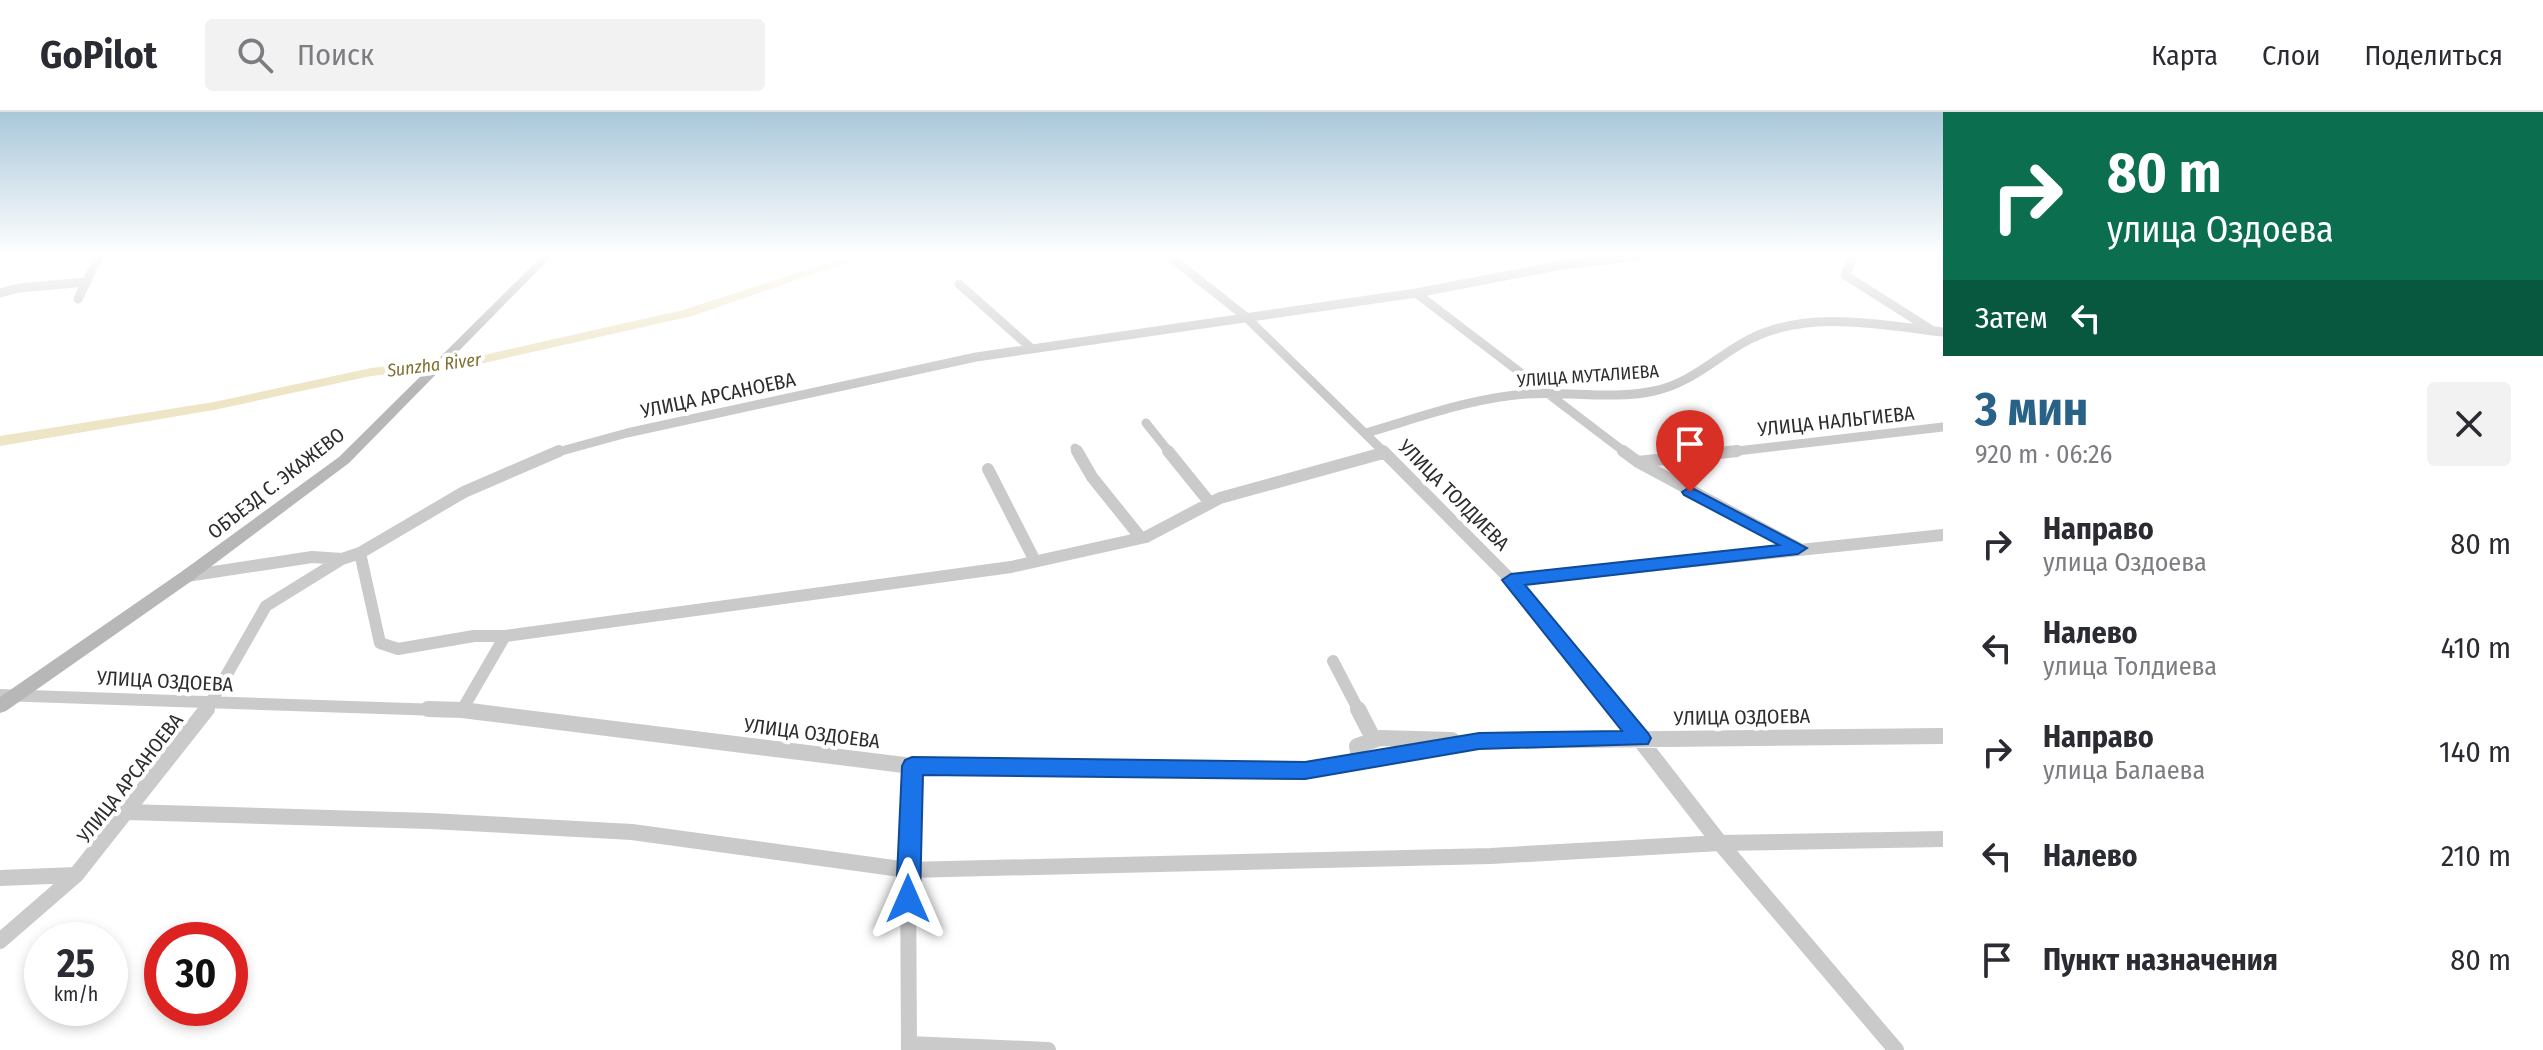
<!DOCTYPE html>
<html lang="ru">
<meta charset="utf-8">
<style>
body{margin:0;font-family:"Fira Sans Condensed",sans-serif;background:#f2f2f3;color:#2b2b33;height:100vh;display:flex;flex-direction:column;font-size:30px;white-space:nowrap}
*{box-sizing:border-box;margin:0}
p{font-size:26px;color:#7c7c81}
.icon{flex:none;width:44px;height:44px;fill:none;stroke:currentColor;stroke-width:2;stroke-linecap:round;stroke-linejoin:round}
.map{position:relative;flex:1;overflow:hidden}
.panel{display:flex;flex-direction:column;background:#fff;width:600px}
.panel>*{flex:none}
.top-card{background:#0b6e4f;color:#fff;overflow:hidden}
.speed{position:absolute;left:24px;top:810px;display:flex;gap:16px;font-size:40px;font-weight:700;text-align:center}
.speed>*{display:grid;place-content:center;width:104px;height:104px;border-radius:50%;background:#fff;box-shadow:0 4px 12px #0003;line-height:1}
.speed small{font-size:20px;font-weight:400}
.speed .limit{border:12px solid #d22;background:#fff;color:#111}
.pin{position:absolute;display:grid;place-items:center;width:68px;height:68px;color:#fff;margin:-82px -34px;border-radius:50% 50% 50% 0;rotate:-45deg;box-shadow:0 0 8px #0007}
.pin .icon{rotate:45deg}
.me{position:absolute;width:88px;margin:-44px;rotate:0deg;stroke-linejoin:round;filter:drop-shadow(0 0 6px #0008)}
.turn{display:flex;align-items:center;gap:28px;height:168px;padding:0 32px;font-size:36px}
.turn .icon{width:104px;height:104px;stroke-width:2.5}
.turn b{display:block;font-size:56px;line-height:68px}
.then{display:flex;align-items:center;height:76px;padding:0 32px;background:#0003;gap:16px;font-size:30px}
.round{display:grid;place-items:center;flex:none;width:84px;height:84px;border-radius:8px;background:#f2f2f3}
.head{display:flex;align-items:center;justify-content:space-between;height:136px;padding:0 32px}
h1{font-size:48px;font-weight:700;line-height:60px;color:#296287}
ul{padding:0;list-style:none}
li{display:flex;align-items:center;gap:24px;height:104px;padding:0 32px}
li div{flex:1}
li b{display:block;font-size:30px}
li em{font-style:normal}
header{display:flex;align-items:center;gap:48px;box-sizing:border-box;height:112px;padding:0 40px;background:#fff;border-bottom:2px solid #e1e1e2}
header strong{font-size:38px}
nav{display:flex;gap:44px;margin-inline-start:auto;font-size:28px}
.search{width:560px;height:72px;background:#f2f2f3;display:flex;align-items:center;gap:20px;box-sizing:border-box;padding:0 28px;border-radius:8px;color:#7c7c81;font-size:30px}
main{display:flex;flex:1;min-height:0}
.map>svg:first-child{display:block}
</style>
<header>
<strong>GoPilot</strong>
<div class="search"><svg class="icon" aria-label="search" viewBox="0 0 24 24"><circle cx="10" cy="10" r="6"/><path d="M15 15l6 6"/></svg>Поиск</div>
<nav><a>Карта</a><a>Слои</a><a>Поделиться</a></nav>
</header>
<main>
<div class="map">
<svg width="1943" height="938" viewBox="0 0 1943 938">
<rect width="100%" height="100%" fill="#fff"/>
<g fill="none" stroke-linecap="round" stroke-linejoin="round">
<!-- river -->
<path fill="#ede5c5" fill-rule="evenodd" d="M850,144H866L692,204L484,251L371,264L214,298L0,334V324L214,290L371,256L484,243L683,198Z"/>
<!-- minor-far2 -->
<path stroke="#cacaca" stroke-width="9" d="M1169,144L1246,205L1385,341
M1854,144L1845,163L1930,217
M959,172L1031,236
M0,181L19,176L86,170
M1416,181L1626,341
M78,187L99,144
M1146,311L1170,341
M1366,321C1418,306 1471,286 1526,282C1569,279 1612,288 1654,279C1692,271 1717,244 1750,227C1809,197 1881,213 1943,220
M1075,336L1078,341
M554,341L627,321L976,245L1416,181L1562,153L1638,144
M1720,341L1943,315"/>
<!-- minor-far1 -->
<path stroke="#cacaca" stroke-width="12" d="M1077,339L1092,365L1141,426
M1168,339L1210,391
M1383,339L1511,468L1618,599
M1623,339L1638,350L1798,436
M1638,350L1737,339
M988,357L1035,449
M360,441L380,531L398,537L474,524H505
M187,464L312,445L342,447
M1511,468L1943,423
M1333,549L1359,599
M0,583L469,599
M462,598L505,524L1011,455L1146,425L1220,386L1383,341
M206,599L266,494L342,447L360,441L464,380L559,339"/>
<!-- minor -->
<path stroke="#cacaca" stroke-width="16" d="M428,597L462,598L912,654L1305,659L1479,629L1943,624
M1358,597L1374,628
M1616,597L1720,731L1896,938
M1360,649L1357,634L1380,626L1452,628
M127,700L430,709L632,720L908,758L1491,744L1720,731L1943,727
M0,766L76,763
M0,829L76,763L207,597
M909,932L1048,938
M909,938L908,758L912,654"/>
<!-- secondary -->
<path fill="#b7b7b7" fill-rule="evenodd" d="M542,144H552L349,351L193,468L6,599L0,601V585L181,460L339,345Z"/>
</g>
<!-- sky -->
<linearGradient id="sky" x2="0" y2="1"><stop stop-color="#aac8da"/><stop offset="0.52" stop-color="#fff"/><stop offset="1" stop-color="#fff" stop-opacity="0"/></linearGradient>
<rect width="1943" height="275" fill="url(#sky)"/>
<!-- route -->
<path fill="#1a73e8" stroke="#114b97" stroke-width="2" d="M1690,375L1807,436L1798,442L1525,473L1648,621L1651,626L1648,632L1479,637L1305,667L923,663L920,787L917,795L908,798L900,795L896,787L902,654L905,648L912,645L1305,650L1479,621L1622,619L1502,468L1511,462L1779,433L1684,383L1682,380Z"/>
<g text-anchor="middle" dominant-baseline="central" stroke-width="8" stroke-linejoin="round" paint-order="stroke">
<!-- far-water labels -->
<g font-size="18" font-style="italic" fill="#807132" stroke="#fff">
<text transform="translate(434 253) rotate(-7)">Sunzha River</text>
</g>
<!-- far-street labels -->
<g font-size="18" fill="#2d2d2d" stroke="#fff">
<text transform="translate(1588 264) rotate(-4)">УЛИЦА МУТАЛИЕВА</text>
</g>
<!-- street labels -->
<g font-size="20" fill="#2d2d2d" stroke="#fff">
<text transform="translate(718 283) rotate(-12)">УЛИЦА АРСАНОЕВА</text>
<text transform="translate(1836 309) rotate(-6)">УЛИЦА НАЛЬГИЕВА</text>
<text transform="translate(276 371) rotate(-38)">ОБЪЕЗД С. ЭКАЖЕВО</text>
<text transform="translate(1454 383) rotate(45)">УЛИЦА ТОЛДИЕВА</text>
<text transform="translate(165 569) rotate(3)">УЛИЦА ОЗДОЕВА</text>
<text transform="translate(1742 605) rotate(-1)">УЛИЦА ОЗДОЕВА</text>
<text transform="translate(812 621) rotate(7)">УЛИЦА ОЗДОЕВА</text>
<text transform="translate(130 666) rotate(-52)">УЛИЦА АРСАНОЕВА</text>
</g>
</g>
</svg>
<div class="speed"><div>25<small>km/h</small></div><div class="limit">30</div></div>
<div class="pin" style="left:1690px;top:380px;background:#d93025"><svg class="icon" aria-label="arrive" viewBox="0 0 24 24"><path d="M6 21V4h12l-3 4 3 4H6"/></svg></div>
<svg class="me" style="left:908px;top:787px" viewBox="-20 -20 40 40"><path d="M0-17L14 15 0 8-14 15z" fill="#1a73e8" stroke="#fff" stroke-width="4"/></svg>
</div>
<section class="panel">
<div class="top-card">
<div class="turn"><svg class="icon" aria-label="right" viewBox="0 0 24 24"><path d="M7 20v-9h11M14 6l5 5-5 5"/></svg><div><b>80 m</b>улица Оздоева</div></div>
<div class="then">Затем<svg class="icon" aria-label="left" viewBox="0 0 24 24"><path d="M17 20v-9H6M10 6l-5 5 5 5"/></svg></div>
</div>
<div class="head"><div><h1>3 мин</h1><p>920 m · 06:26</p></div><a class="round"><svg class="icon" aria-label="close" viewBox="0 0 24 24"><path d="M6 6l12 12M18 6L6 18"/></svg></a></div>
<ul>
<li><svg class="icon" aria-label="right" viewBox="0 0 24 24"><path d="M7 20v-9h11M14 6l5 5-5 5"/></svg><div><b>Направо</b><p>улица Оздоева</p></div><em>80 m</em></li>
<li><svg class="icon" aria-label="left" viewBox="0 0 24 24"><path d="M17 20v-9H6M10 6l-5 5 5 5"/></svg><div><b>Налево</b><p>улица Толдиева</p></div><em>410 m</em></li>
<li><svg class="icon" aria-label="right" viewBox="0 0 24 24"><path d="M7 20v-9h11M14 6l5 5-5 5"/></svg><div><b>Направо</b><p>улица Балаева</p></div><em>140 m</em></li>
<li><svg class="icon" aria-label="left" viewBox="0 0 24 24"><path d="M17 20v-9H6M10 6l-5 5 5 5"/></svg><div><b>Налево</b></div><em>210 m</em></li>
<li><svg class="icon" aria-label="arrive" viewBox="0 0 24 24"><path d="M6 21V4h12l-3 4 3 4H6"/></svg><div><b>Пункт назначения</b></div><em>80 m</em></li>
</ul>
</section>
</main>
